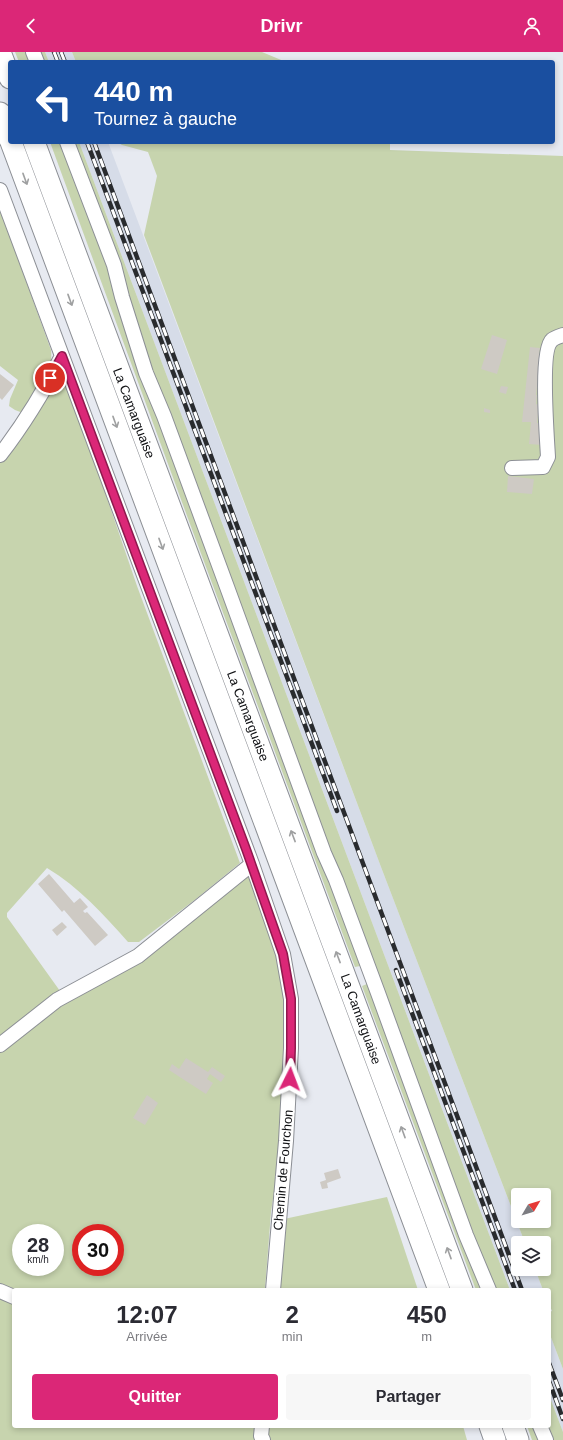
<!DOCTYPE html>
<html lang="fr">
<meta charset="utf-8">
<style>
body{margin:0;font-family:Arial,sans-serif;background:#f7f7f7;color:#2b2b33;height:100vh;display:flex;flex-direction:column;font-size:15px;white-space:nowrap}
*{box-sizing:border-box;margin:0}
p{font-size:13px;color:#7c7c81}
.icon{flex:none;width:22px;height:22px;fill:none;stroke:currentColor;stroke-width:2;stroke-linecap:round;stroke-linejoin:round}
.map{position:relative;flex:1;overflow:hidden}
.panel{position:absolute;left:12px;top:1236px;width:539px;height:140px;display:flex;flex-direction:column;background:#fff;border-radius:4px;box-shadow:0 2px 6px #0003}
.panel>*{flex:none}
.top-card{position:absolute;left:8px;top:8px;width:547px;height:84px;border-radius:4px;box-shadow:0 2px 6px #0003;background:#1a4fa0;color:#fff;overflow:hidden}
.needle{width:26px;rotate:52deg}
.controls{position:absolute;left:511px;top:1136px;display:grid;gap:8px}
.controls a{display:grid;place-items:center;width:40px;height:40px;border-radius:4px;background:#fff;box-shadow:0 2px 6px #0003;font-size:20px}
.speed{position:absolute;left:12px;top:1172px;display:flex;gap:8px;font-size:20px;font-weight:700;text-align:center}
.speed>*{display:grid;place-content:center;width:52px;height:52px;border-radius:50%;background:#fff;box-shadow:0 2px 6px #0003;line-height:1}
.speed small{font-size:10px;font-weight:400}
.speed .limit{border:6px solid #d22;background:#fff;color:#111}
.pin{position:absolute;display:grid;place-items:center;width:34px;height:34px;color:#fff;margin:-17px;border:2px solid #fff;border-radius:50%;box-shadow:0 1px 4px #0007}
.me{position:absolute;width:44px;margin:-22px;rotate:3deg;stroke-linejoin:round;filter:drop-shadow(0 0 3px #0008)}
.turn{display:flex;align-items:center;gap:14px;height:84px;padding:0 20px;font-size:18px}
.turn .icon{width:52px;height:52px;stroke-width:2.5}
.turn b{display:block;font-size:28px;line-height:34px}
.eta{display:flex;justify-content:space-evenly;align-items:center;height:68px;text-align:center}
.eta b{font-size:24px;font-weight:800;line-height:28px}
.action{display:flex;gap:8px;margin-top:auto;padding:8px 20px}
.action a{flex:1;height:46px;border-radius:4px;background:#db2777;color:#fff;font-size:16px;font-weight:800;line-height:46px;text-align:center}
.action a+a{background:#f7f7f7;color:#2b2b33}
header{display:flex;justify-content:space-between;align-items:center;height:52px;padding:0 20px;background:#db2777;color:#fff;font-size:18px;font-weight:800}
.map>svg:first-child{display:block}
</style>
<header><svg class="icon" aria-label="back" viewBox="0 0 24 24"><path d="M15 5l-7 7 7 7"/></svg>Drivr<svg class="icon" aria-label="person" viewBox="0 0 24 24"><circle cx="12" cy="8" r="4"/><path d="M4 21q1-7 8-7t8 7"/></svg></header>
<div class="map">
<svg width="563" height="1388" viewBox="0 0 563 1388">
<rect width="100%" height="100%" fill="#e7eaf1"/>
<!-- built -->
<path fill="#d6dce8" d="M45,0H72L76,10H49Z
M79,90H108L381,815L525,1191H518V1217H535L543,1238H510Z
M549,1280L563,1317V1380L549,1343Z"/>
<!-- green -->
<path fill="#c7d4ae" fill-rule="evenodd" d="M15,0H45L49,10H19Z
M72,0H262L286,10H76Z
M50,90H79L510,1238H476L362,934L367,932L360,914L355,915L190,472Z
M117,90H390V98L563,104V1317L549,1280V1260L552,1259L549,1252V1238H543L535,1217H544V1191H525L381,815L144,183L157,124L148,100L122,93ZM518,1143H544V1169H518Z
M0,157L51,298C54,322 35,342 23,361L15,358L9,354L10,347L18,328L0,314Z
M56,324H60L66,326L137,534L240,811L196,847L139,890H128C104,863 79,835 47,816L7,861V865L60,939L0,987V411L13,394Z
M247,822H251L270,879L286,943L281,1094L271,1160L265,1238H14L0,1234V998L58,955ZM21,1181H55V1215H21ZM81,1181H115V1215H81Z
M387,1145L418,1238H278L284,1167Z
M0,1244L14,1250V1374H256L257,1381L255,1388H0Z
M549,1343L563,1380V1388H532L527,1374H549Z
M267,1374H463L467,1388H268Z"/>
<!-- building -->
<path fill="#cecac4" d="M492,283L507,288L497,322L481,317Z
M530,295L540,296L539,302H541L536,343H537L536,352L539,353L537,371H543L542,393L529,392L531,370H522Z
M0,322L14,333L2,348L0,346Z
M501,334L508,335L506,342L499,340Z
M484,356L490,358V361L484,360Z
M508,424L534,427L532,442L507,440Z
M49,822L74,851L80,846L88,855L83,859L85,861L87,860L108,883L95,894L64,858L62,860L38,832Z
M62,870L67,875L57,884L52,878Z
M186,1006L208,1020L212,1015L225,1024L221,1030L210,1022L207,1027L213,1031L206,1042L169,1018L172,1012L179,1017Z
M147,1043L158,1051L145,1073L133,1066Z
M338,1117L341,1126L327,1131L328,1136L322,1137L320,1130L326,1128L324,1121Z"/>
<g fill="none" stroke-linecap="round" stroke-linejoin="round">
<!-- minor casing -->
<g stroke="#8c8f95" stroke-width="16">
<path id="minor" d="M33,0L37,10
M67,90L114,213L122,245L146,321L164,364L227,535L324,801L336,828L378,941L466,1183L489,1238
M0,138L252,812L283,902L291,947V996L286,1089L273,1238
M0,403C24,372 44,339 62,304
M512,416L543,415L548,405C547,386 540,298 552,288C554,286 560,284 563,283
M0,993L57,948L138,904L252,812
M0,1239L14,1245
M262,1374L261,1384L263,1388
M540,1374L546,1388"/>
</g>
<!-- highway casing -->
<g stroke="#8c8f95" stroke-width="23">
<path id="highway" d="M0,0L10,26
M0,61L10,88
M11,90L439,1238
M34,90L462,1238
M490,1374L495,1388
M513,1374L518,1388"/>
</g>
<!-- minor -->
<use href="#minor" stroke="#fff" stroke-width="14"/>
<!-- highway -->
<use href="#highway" stroke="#fff" stroke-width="21"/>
<!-- rail casing -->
<g stroke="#292b2e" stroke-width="4.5">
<path id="rail" d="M54,0L58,10
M61,0L65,10
M87,90L337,759
M94,90L522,1238
M396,918L515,1238
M549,1311L563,1348
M549,1329L563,1367"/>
</g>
<!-- rail -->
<use href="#rail" stroke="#fff" stroke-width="3" stroke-dasharray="9" stroke-linecap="butt"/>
</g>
<!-- one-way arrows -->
<defs><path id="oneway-shaft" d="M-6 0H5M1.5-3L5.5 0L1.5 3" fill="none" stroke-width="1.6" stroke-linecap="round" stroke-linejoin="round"/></defs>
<g stroke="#9fa0a1">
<use href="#oneway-shaft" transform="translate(25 127) rotate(70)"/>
<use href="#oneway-shaft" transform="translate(70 248) rotate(70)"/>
<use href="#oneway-shaft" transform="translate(115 370) rotate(70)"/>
<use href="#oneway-shaft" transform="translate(161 492) rotate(70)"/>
<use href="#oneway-shaft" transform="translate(293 784) rotate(-111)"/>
<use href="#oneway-shaft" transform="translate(338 905) rotate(-111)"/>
<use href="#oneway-shaft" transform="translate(403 1080) rotate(-110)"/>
<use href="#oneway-shaft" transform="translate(449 1201) rotate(-110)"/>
</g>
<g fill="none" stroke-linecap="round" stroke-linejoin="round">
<!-- route casing -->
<g stroke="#8e194d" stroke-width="10">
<path id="route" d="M50,326L62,304L246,797L283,902L291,947V996L290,1027"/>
</g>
<!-- route -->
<use href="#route" stroke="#db2777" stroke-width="7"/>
</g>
<g text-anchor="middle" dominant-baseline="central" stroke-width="3.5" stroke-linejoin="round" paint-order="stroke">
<!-- street labels -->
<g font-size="13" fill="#101114" stroke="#fff">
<text transform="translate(134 361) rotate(69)">La Camarguaise</text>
<text transform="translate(248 664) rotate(69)">La Camarguaise</text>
<text transform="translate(361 967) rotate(70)">La Camarguaise</text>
<text transform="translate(283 1118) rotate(-85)">Chemin de Fourchon</text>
</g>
</g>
</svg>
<div class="controls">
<a><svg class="needle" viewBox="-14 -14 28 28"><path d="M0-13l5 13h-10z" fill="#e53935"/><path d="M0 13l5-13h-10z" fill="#7c7c81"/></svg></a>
<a><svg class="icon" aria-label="layers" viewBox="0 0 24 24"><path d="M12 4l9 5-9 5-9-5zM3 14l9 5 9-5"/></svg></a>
</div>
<div class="speed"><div>28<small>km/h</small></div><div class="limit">30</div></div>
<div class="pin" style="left:50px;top:326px;background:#d93025"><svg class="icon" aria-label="arrive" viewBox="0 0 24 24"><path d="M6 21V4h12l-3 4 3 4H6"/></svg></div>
<svg class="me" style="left:290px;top:1027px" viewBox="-20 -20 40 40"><path d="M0-17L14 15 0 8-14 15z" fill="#db2777" stroke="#fff" stroke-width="4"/></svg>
<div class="top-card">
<div class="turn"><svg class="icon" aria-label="left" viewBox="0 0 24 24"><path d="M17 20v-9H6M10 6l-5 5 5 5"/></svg><div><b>440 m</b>Tournez à gauche</div></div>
</div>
<section class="panel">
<div class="eta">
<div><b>12:07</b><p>Arrivée</p></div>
<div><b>2</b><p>min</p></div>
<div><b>450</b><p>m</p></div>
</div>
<div class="action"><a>Quitter</a><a>Partager</a></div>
</section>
</div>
